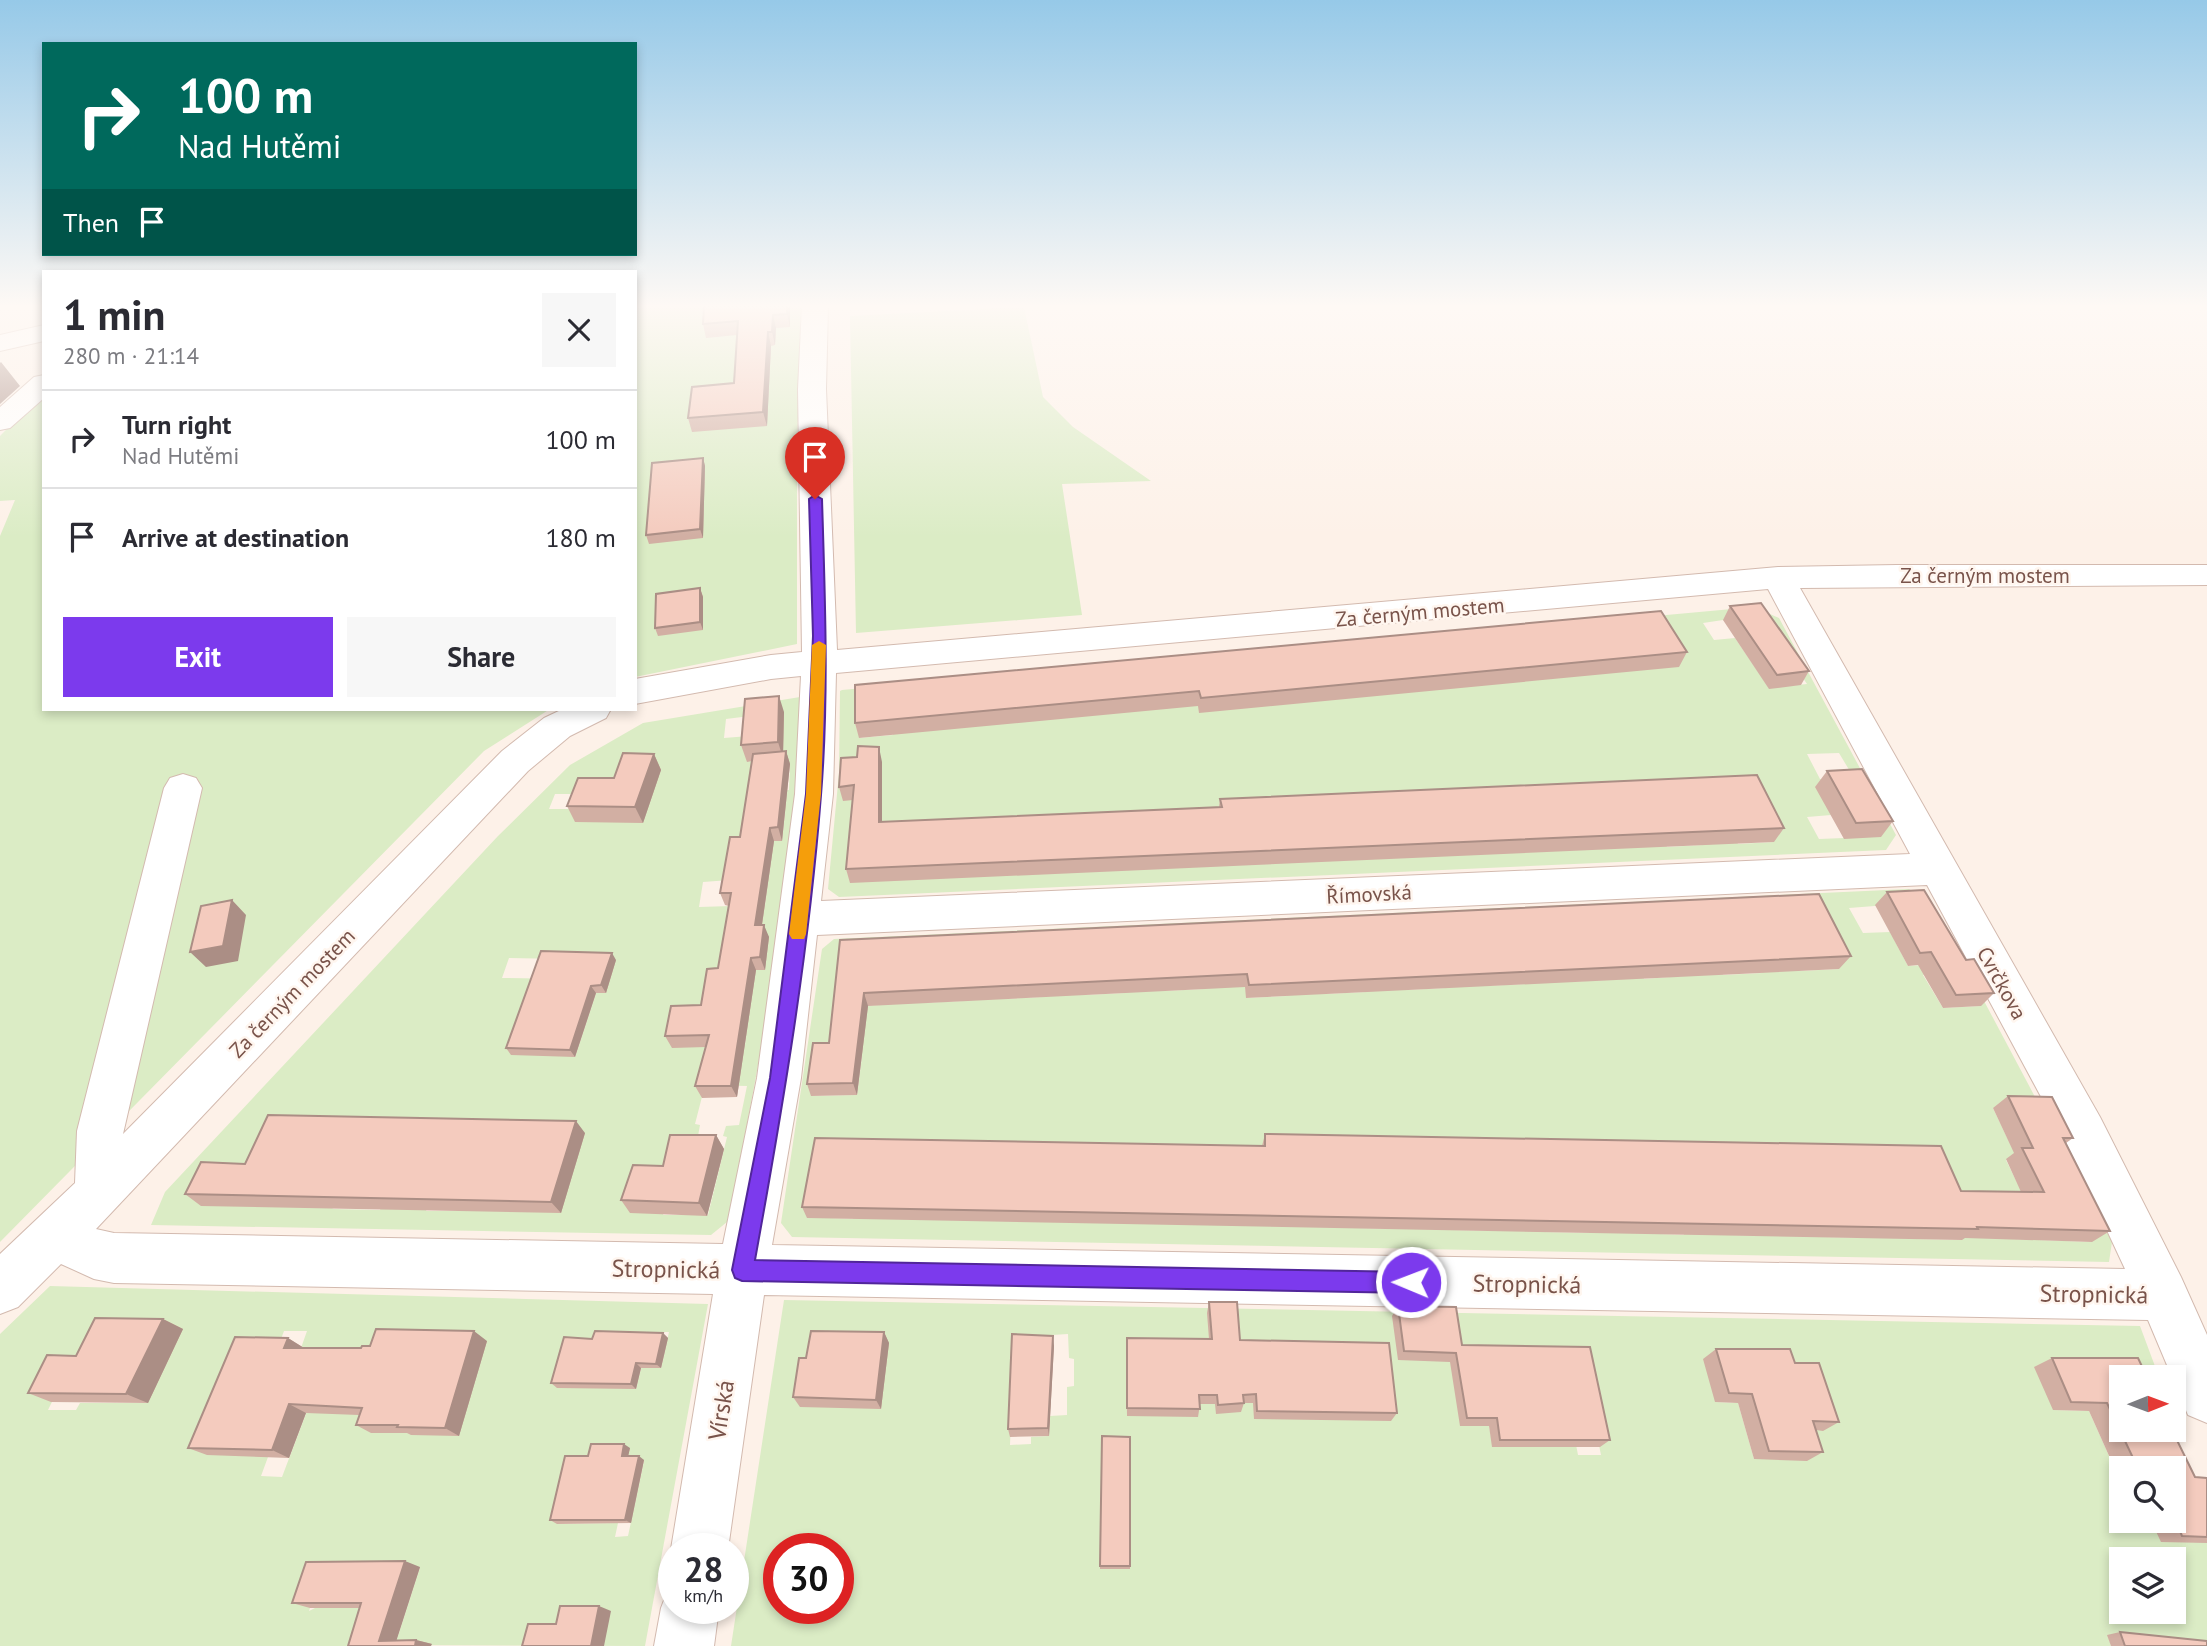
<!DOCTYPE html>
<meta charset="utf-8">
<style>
body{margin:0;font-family:"PT Sans",sans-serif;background:#f7f7f7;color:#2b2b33;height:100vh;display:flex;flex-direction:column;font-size:26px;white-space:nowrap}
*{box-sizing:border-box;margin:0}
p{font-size:23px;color:#7c7c81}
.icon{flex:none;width:38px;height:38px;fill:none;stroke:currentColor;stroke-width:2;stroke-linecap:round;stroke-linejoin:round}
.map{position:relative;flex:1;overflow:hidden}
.sheet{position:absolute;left:42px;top:270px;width:595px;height:441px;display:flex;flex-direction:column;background:#fff;border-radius:0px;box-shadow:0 4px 10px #0003}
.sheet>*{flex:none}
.hud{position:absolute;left:42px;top:42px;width:595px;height:214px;border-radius:0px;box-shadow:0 4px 10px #0003;background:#00695c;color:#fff;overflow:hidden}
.needle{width:46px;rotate:89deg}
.fabs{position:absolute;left:2109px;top:1365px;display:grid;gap:14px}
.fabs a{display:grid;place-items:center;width:77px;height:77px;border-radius:0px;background:#fff;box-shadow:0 4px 10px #0003;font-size:35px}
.speed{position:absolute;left:658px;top:1533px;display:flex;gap:14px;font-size:35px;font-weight:700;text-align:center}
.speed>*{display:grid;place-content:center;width:91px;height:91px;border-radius:50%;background:#fff;box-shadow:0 4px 10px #0003;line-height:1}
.speed small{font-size:18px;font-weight:400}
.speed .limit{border:10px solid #d22;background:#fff;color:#111}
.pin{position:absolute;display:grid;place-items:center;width:60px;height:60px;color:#fff;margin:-72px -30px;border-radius:50% 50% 50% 0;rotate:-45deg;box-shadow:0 0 7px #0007}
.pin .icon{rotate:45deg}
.me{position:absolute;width:77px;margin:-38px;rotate:271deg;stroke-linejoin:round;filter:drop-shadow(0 0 5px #0008)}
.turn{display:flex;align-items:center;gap:24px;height:147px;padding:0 21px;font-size:32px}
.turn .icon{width:91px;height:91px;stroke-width:2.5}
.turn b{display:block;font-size:49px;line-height:60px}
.then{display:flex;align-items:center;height:66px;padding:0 21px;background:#0003;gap:14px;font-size:26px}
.round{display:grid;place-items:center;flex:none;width:74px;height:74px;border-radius:0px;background:#f7f7f7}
.overview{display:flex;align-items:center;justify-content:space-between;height:119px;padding:0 21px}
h1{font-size:42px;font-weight:600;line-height:52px}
.primary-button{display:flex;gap:14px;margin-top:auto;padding:14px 21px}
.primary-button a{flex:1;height:80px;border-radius:0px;background:#7c3aed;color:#fff;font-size:28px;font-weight:600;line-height:80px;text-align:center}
.primary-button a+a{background:#f7f7f7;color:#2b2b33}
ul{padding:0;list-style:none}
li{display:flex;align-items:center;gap:21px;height:98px;padding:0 21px;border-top:2px solid #e1e1e2}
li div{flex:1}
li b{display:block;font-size:26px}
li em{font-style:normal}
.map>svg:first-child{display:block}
</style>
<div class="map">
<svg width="2207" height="1646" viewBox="0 0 2207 1646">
<rect width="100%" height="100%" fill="#fdf1e8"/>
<!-- green -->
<path fill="#dbecc5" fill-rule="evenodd" d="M635,306H804L797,437V644L635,677Z
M1024,307L1043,397L1073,427L1151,481L1062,484L1082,615L856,633L850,316Z
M44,391V709H550L484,751L0,1242V536L15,500L0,501V436Z
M1754,607L1779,618L1896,835L1886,850L839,897L828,889L839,773L840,691L842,690ZM1723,620L1792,662L1807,684L1769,688L1735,638L1714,640L1703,623ZM892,697L893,735L859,738ZM1839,753L1854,778L1844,838L1819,839L1807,817L1831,815L1825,780L1820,779L1807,754ZM1644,795L1774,842L1738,844L1734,836L1703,845L1667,847Z
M800,697C794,874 764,1049 727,1222L711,1235L151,1225L165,1192L498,836L570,765L643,723ZM750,716L790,765L789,790L754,793L760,761L749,736L724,738L726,719ZM555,794H621L580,809H549ZM785,813L782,840L771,841L765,905L699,907L703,882L730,880L751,815ZM769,938L751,979L745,1045L703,1047ZM509,958L615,960L606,992L596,993L575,1057L570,979L502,978ZM705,1085L747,1086L739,1125L726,1126L723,1136L727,1137L708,1215H663L698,1136L700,1125L695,1124ZM411,1131L380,1210L334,1209L260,1175ZM456,1131L476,1199L471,1211H426Z
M1909,889L1932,903L2112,1242L2109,1262L792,1237L781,1223L822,949L834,939ZM1913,903L1947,963L1945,964L1950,973L1961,972L1981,1006L1943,1008L1923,975L1928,974L1923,965L1908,966L1890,932L1863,933L1849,908ZM1808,908L1839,969L1800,971L1791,953L1754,954L1762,973L1723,975L1697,914L1735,912L1739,920L1774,918L1771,910ZM1658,915L1683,976L1644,979L1636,960L1599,962L1605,980L1566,982L1545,921L1583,919L1586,928L1623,926L1620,917ZM1505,922L1525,984L1485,986L1479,968L1442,969L1446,988L1407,990L1392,928L1430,926L1433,935L1469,933L1467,924ZM1352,930L1366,992L1326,994L1322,975L1284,977L1287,996L1247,998L1237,935L1276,933L1278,942L1315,940L1313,932ZM1198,937L1204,989L1164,991L1162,978L1125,980V993L1085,995L1082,942L1121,940L1122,949L1159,948V938ZM1042,944L1043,997L1002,999V985L963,987V1001L922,1003L924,950L964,948V957L1002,955V946ZM883,952L880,1005L838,1007L844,954ZM817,1056H862L857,1095L812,1096ZM1993,1108L2036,1110L2056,1149H2043L2048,1160H2051L2091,1242L2011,1239L1994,1204L2027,1203L2006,1160H2022L2017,1149L2012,1148ZM1262,1146L1306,1147L1309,1170H1351L1349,1147L1393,1148L1404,1229L1358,1228L1357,1216L1313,1215L1314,1227L1267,1226ZM1439,1149L1484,1150L1488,1173L1530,1174L1526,1151L1571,1152L1589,1233L1543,1232L1540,1219H1496L1498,1231L1452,1230ZM820,1150L864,1151L853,1219L808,1217ZM909,1151L953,1152L952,1169L994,1170L996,1152L1040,1154L1037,1221L991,1220V1209L948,1208L947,1220L901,1218ZM1616,1153H1661L1668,1176H1710L1704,1154H1748L1775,1236L1729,1235L1724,1222H1680L1684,1235L1637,1233ZM1086,1154L1131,1155V1172L1173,1173V1156L1218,1157L1220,1225L1174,1224L1173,1212H1130V1223L1084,1222ZM1794,1156H1839L1848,1180H1891L1882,1157L1927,1158L1961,1240L1915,1239L1910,1226H1866L1869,1238L1823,1237Z
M50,1286L708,1304L645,1646L395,1645L420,1567L323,1568L309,1611L315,1608H378L366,1646H0V1334ZM284,1331H307L301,1348L327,1358L282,1477L261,1476L268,1457L278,1347ZM648,1332H669L661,1368H641L636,1389L598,1344L645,1337ZM70,1365L148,1403H80L76,1410H48ZM593,1461H644L628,1536L615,1537L618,1523L557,1524Z
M784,1300L2140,1326L2159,1377H2124L2119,1367L2053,1410L2089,1411L2114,1467L2133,1468H2121V1521H2151L2207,1543V1644L2108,1635L2111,1646H731ZM1068,1334L1069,1358L1074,1359V1386L1067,1387V1415L1050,1416L1049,1436L1031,1437V1444L1010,1445L1014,1345L1052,1346V1335ZM1581,1356L1601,1455H1578L1573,1429L1493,1447L1489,1426ZM1804,1373L1822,1430H1797L1754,1459L1738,1403L1715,1402ZM779,1549H838V1608H779ZM2121,1559H2174V1612H2121Z"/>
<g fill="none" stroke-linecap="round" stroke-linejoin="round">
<!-- minor casing -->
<g stroke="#d3baaf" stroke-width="2">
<path id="minor" d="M802,306H828L826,389L837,650L1778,567L1897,565H2207V585L1800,588L2100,1117L2181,1277L2207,1335V1423L2188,1415L2148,1320L764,1295L728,1549H674V1557L671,1549L713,1294L114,1283L94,1279L61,1264L18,1307L0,1314V1254L75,1183L77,1131L164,788L170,778L183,774L196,778L202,788L123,1134L502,751L544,718L563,709H611L606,718L570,736L528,771L96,1229L114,1233L723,1244L757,1078L795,794L801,676L771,679L635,704V679L771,655L802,652L798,389ZM1768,589L1910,854L821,901L833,794L836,673ZM1927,885L2068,1147L2125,1269L772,1245L801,1078L817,935Z
M44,325V341L0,351V335Z
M44,375V398L10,428L0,430V407L34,377Z
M674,1586V1608H719L714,1646H654L661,1608L669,1587Z"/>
</g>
<!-- minor -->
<use href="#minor" fill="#fff" fill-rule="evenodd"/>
</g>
<!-- wall -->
<path fill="#d2afa3" d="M790,306V327L776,328L775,345L771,346L767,426L692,432L688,418L734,383L737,335L706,338L703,324Z
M703,458L705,466L703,538L649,544L646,535Z
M700,588L703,597V630L658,636L655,628Z
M1730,606L1809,671L1801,685L1769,689L1723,620Z
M1687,652L1679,667L1199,713L1198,706L859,738L855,723V685Z
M784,712L783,751H786L790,764L782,841H774L762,925L769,937L765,970H756L737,1097L702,1098L695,1086L706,1047L672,1048L665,1036L701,1005L718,968L729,906L725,905L720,893L740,837L752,761L747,762L741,745Z
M654,754L661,770L643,823L575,822L567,806Z
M882,762V822L1219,807L1220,799L1784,828L1774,842L850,883L846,869L853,800L843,801L839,787Z
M1827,771L1893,821L1881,837L1844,839L1815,787Z
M1887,892L1966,960L1994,993L1981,1006L1943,1008L1918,965L1908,966L1875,905Z
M840,940L1851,956L1839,969L1246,998L1245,987L868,1006L857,1095L811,1096L807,1084L829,1043Z
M616,960L606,993H596L575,1057L511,1055L506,1048Z
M2008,1096L2073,1138L2066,1143L2110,1231L2092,1242L1965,1238L1962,1240L807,1218L802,1207L1262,1146L1265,1134L1961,1191L2021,1192L2006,1159L2014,1153L1993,1108Z
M585,1133L561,1213L201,1206L185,1194Z
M716,1135L724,1149L707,1216L630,1213L621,1200L663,1166Z
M1209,1302L1240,1340L1397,1413L1391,1421L1254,1419L1253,1403H1244L1241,1412L1216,1414L1215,1404H1200L1198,1417L1127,1416L1126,1348L1209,1339L1207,1313Z
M1398,1306L1462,1345L1610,1440L1600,1447H1492L1489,1426H1460L1450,1362L1398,1360L1392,1316Z
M163,1319L183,1329L148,1403L51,1402L28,1393L76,1356Z
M884,1332L889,1343L881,1409L800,1407L793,1397Z
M663,1333L668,1338L661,1368H641L636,1389L557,1388L551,1383L592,1339Z
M288,1338L304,1348H361L487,1341L459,1436L411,1435L407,1433H371L356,1425L359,1415L306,1413L289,1458L207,1455L188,1448Z
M1054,1346L1049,1436L1010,1437L1008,1429Z
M1716,1349L1795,1363L1839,1422L1823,1431L1816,1430L1823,1452L1807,1461L1754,1459L1738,1403L1715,1402L1703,1359Z
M2052,1358H2138L2195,1477L2207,1478V1543L2161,1542L2151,1521H2174V1468L2114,1467L2089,1411L2053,1410L2034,1367Z
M1102,1436L1130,1437V1569H1100Z
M630,1448L628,1456L644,1460L631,1523L557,1524L550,1520L588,1456Z
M420,1567L396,1641L416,1640L432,1644L348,1646L360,1608H310L292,1603Z
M2120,1632L2207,1646H2111L2107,1635Z"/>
<!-- shaded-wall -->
<path fill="#ab8e85" d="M787,306H790V327L787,314Z
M773,315L776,328L775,345L772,332Z
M768,332L771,346L767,426L763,412Z
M1,362L20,386L0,404V363Z
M703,458L705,466L703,538L700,529Z
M700,588L703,597V630L700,622Z
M779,696L784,712L783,758L778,742Z
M879,747L882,762V836L879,822Z
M786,751L790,764L782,841L778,827Z
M654,754L661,770L643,823L635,807Z
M770,828L774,841L760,938L755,925Z
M232,900L246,915L238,961L206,967L190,952Z
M764,925L769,937L765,970L760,957Z
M612,953L616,960L606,993L601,985Z
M751,958L756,970L737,1097L731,1086Z
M591,986L596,993L575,1057L570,1050Z
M864,993L868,1006L857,1095L853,1083Z
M576,1121L585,1133L561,1213L551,1202Z
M716,1135L724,1149L707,1216L699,1203Z
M163,1319L183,1329L148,1403L126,1394Z
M474,1331L487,1341L459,1436L445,1428Z
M884,1332L889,1343L881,1409L876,1400Z
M663,1333L668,1338L661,1368L656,1364Z
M1053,1336L1054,1346L1049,1436L1048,1428Z
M288,1338L304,1348H284Z
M636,1363L641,1368L636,1389L631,1384Z
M289,1404L306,1413L289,1458L272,1450Z
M624,1444L630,1448L627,1461L622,1456Z
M639,1456L644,1460L631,1523L625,1520Z
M405,1561L420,1567L395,1645L379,1641Z
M599,1606L611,1611L604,1646H591Z
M416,1640L432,1644L431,1646H415Z"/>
<!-- building -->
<path fill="#f4cbbe" stroke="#ab8e85" stroke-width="2" d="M704,306H787V314L773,315L772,332H768L763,412L688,418L692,387L734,383L738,321L703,324Z
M703,458L700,529L646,535L652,463Z
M700,588V622L655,628L656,594Z
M1761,603L1809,671L1777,675L1730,606Z
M1661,611L1687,652L1201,698L1199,691L855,723V685Z
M779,696L778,742L741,745L745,699Z
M858,746L879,747V822L1222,807L1220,799L1757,775L1784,828L846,869L854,785L839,787L841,758L857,757Z
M786,751L778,827L770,828L755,925H764L760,957L751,958L731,1086H695L709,1035L665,1036L671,1006L701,1005L707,969L718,968L731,893H720L730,837H740L753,754Z
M623,753L654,754L635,807L567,806L578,778H614Z
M1862,769L1893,821L1856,823L1827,771Z
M1924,890L1966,960L1974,959L1994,993L1956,995L1931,952L1920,953L1887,892Z
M1819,894L1851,956L1249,985L1247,974L864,993L853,1083L807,1084L813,1043H829L840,940Z
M232,900L223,946L190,952L201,906Z
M541,951L612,953L601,985L591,986L570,1050L506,1048Z
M2008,1096L2052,1097L2073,1138H2063L2110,1231L1977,1227L1978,1229L802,1207L815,1138L1265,1146V1134L1941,1146L1961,1191L2044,1192L2022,1148H2033Z
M268,1115L576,1121L551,1202L185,1194L201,1162L245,1164Z
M670,1135H716L699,1203L621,1200L633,1165L663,1166Z
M1209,1302H1237L1240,1340L1389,1343L1397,1413L1257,1411L1256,1394L1243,1395L1244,1403L1218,1405L1217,1395H1199L1200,1409L1127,1408V1338L1212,1339Z
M1398,1306L1456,1307L1462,1345L1590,1347L1610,1440H1500L1497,1418H1467L1456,1353L1404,1351Z
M95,1318L163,1319L126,1394L28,1393L47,1355L76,1356Z
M376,1329L474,1331L445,1428L397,1427L398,1425H356L362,1408L289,1404L272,1450L188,1448L235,1337L288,1338L284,1348H361L362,1346H370Z
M595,1331L663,1333L656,1364L636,1363L631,1384L551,1383L564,1337L592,1339Z
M811,1331L884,1332L876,1400L793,1397L799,1358H806Z
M1012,1334L1053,1336L1048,1428L1008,1429Z
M1716,1349H1790L1795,1363H1819L1839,1422L1813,1421L1823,1452L1769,1451L1752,1394L1729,1393Z
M2052,1358H2138L2147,1377H2121V1430H2172L2195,1477L2207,1478V1537L2182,1536L2174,1517V1468H2151L2148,1461L2134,1460L2107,1403L2071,1402Z
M1102,1436L1130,1437V1566H1100Z
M591,1444H624L622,1456H639L625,1520H550L565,1456H588Z
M405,1561L379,1641L416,1640L415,1646H348L361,1603H292L306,1562Z
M560,1606H599L591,1646H522L528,1624H556Z
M2120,1632L2207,1641V1646H2125Z"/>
<!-- sky -->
<linearGradient id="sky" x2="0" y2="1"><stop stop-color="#96c9e8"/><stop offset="0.57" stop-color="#fef9f5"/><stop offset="1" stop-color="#fef9f5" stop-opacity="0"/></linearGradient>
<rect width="2207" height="537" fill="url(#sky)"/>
<!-- route -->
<path fill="#7c3aed" stroke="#51269a" stroke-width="2" d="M815,495L822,499C825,597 829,696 821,795C809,951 783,1106 755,1260L1411,1272L1418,1275L1421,1282L1418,1290L1411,1293L742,1281L735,1278L732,1270L770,1078L806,794L813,636L809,499Z"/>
<!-- slow -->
<path fill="#f59e0b" d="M819,641L826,645L821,794L806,934L804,939H792L789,934L806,794L812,645Z"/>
<g text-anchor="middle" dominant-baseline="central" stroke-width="5" stroke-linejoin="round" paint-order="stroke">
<!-- street labels -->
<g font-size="21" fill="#79534a" stroke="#fff6ef">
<text x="1985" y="575">Za černým mostem</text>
<text transform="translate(1420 612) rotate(-5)">Za černým mostem</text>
<text transform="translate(1369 894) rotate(-3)">Římovská</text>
<text transform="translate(2002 983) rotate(61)">Cvrčkova</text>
<text transform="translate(292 993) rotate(-46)">Za černým mostem</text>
</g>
<!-- near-street labels -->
<g font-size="24" fill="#79534a" stroke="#fff6ef">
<text transform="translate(666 1269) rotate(1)">Stropnická</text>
<text transform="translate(1527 1284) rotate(1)">Stropnická</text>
<text transform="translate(2094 1294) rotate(1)">Stropnická</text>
<text transform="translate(721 1410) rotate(-81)">Vírská</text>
</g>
</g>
</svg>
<div class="fabs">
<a><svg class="needle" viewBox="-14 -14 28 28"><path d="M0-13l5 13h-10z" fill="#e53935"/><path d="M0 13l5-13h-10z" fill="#7c7c81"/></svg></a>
<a><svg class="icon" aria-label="search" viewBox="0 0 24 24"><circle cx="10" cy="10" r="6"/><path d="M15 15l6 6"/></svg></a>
<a><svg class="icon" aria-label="layers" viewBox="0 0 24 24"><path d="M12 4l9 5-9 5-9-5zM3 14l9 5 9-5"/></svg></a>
</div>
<div class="speed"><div>28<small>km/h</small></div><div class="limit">30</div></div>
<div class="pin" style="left:815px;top:499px;background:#d93025"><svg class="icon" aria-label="arrive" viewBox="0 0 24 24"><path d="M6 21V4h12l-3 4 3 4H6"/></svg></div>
<svg class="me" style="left:1411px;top:1282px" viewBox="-20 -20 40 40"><circle r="17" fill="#7c3aed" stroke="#fff" stroke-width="3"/><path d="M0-11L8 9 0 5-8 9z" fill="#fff"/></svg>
<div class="hud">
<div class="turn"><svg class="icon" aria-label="right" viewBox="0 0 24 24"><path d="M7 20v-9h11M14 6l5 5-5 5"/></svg><div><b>100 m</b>Nad Hutěmi</div></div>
<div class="then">Then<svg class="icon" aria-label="arrive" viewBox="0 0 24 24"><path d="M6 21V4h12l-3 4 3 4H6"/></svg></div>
</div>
<section class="sheet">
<div class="overview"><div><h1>1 min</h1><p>280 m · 21:14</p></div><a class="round"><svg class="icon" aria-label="close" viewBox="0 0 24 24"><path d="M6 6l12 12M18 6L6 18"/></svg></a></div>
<ul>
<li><svg class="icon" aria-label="right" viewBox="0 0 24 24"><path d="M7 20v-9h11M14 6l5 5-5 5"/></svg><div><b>Turn right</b><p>Nad Hutěmi</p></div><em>100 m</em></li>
<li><svg class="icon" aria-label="arrive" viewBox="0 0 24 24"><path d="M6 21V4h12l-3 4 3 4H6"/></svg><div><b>Arrive at destination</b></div><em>180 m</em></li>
</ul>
<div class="primary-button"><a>Exit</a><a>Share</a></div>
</section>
</div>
